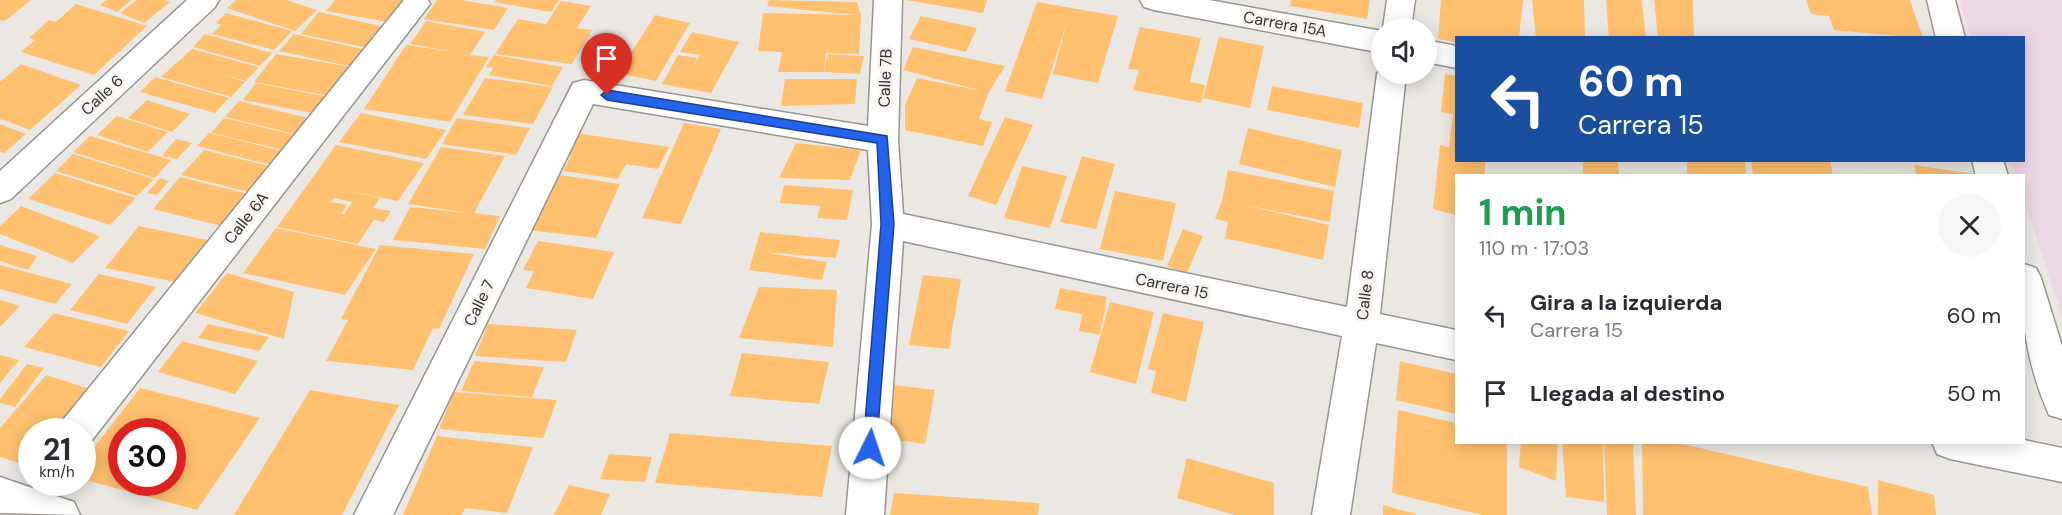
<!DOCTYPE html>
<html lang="es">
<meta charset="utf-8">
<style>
body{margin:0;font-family:"DM Sans",sans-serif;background:#f7f7f7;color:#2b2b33;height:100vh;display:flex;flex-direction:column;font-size:22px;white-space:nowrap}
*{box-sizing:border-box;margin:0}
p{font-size:20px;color:#7c7c81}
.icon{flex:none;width:33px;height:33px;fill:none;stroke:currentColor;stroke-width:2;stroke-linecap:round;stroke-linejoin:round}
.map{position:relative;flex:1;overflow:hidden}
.panel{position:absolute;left:1455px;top:174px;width:570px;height:270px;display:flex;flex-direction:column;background:#fff;border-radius:0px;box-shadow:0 3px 15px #0003}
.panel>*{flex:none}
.hud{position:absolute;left:1455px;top:36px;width:570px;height:126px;border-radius:0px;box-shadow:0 3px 15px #0003;background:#1a4fa0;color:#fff;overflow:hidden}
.buttons{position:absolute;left:1371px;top:18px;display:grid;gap:12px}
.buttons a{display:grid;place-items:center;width:66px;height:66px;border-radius:50%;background:#fff;box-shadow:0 3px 15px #0003;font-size:30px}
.speed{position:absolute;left:18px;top:418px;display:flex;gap:12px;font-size:30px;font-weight:700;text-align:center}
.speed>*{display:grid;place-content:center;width:78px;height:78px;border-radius:50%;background:#fff;box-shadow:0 3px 15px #0003;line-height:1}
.speed small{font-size:15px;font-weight:400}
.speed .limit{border:9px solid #d22;background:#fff;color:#111}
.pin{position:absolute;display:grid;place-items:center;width:51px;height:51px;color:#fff;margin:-62px -26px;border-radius:50% 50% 50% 0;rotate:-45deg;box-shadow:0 0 6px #0007}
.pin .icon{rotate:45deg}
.me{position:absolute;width:66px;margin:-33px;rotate:4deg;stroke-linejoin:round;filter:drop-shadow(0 0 4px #0008)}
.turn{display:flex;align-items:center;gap:21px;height:126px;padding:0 24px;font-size:27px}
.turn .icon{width:78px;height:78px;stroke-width:2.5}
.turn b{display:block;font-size:42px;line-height:51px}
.round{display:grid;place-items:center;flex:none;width:63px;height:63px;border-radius:32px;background:#f7f7f7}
.overview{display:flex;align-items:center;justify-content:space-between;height:102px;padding:0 24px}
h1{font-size:36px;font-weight:700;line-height:45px;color:#1e9e55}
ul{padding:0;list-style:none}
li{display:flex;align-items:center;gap:18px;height:78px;padding:0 24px}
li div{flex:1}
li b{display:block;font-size:22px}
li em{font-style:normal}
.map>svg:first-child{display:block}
</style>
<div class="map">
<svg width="2062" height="515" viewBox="0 0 2062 515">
<rect width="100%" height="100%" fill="#ebe8e4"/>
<!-- industrial -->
<path fill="#eed7e4" d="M1959,0H2062V317L2024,199V176L2016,175L2011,161L2024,160V38L1971,37Z"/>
<!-- building -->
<path fill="#ffc170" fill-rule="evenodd" d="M0,0H31L5,21L0,20Z
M106,0H131L117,12L100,5Z
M137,0H165L170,2L144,23L120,13Z
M236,0H286L317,10L295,31L227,8Z
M335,0H404L387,22L326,11Z
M437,0H461L508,8L494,30L424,19Z
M496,0H559L551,12L494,2Z
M769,0L857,2L861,16L859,54L826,53L824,72H778L782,52L758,51L763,13L856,15L767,6Z
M906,0H987L983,13Z
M1291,0H1370L1367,19L1290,6Z
M1441,0H1523L1519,38H1456V42L1438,39Z
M1532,0H1584L1585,38H1536Z
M1606,0H1642L1646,38H1609Z
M1654,0H1693L1694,38H1658Z
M1806,0H1910L1923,38L1834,30L1829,16L1811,14Z
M561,1L591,6L577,28L592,30L572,64L495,54L518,19L546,24Z
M1037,2L1118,16L1098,83L1053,74L1067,22L1042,99L1005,91Z
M76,4L147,26L94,75L21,52L35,40L29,38L49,20L56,22Z
M319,12L385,27L368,48L301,34Z
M226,13L292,31L274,50L212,34L221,25L216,23Z
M655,15L690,23L656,81L618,73Z
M921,16L977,28L966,52L909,39Z
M426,21L485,32L470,55L489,57L450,122L364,109L406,45L454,52L410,44Z
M1140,27L1201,38L1190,82L1205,85L1201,103L1133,90L1139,70L1128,69Z
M692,32L739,42L711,93L662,84L678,55L697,58L692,69L700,55L680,52Z
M205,34L272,53L260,66L193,47Z
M294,34L367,50L353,67L279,51Z
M1219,37L1264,46L1250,108L1203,98Z
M913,47L1005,66L989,92L979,119L992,122L983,146L905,130V105L917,78L982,91L903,70Z
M192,49L259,67L246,81L222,74L245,82L231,97L161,77Z
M276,54L351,67L330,96L254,82Z
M828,54L864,56L860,74L824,72Z
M494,55L563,67L552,86L489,75L493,68L486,67Z
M21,64L81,85L30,130L0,119V82Z
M1445,74L1456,76V160H1486L1484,176H1456V215L1433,209L1440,145L1449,147L1453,114L1441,112Z
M155,77L229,98L215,113L140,92Z
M485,78L553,87L533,124L463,115Z
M785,79H857L855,104L781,106Z
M256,83L329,97L317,114L243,100Z
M1272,86L1363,103L1359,128L1267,110Z
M147,100L190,114L172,132L128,118Z
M239,101L316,120L303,136L225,117Z
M361,113L446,130L426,159L339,142Z
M117,116L168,132L148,152L97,135Z
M1005,117L1033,125L996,205L968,196Z
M224,118L304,137L292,152L211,133Z
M457,118L530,128L516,155L442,144Z
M684,123L721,129L681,224L642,218Z
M0,124L26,134L4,153L0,152Z
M1248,128L1342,150L1335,187L1239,164Z
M209,133L286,152L275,166L197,146Z
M576,133L669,147L658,169L626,164L618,179L563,171L571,155L564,154Z
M90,136L171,160L155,178L73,152Z
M176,139L192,143L177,159L162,156Z
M796,143L861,150L850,180L779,178Z
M336,145L424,163L398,201L340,189L380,198L373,208L391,211L384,222L374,220L358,244L277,227ZM334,198L352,202L344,214H341L347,205L331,202Z
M441,147L505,156L474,213L500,216L485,249L393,240L410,207L469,213L408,204Z
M204,150L274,167L253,193L181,175Z
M73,154L154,179L137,196L56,171Z
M1082,156L1115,164L1096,229L1060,222Z
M1583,160H1618L1619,176H1583Z
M1687,160H1745L1746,176H1687Z
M1751,160H1830L1833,176H1753Z
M1914,165L1974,174V176H1917Z
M1022,166L1067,176L1050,228L1004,218Z
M1228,170L1334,191L1330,222L1240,204L1329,225L1323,260L1225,238L1228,222L1215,219L1222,200Z
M55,173L136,198L110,225L28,199Z
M554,174L620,184L596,238L527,230Z
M180,177L252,195L225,227L153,209Z
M160,178L169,181L157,195L147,193Z
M784,185L853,190L847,220L817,218L820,206L780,203Z
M1115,191L1176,203L1163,261L1100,249Z
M21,206L100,236L73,263L0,234V226Z
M139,226L207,240L175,282L105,268Z
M276,228L376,249L345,295L243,273Z
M1183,229L1203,236L1187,273L1167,266Z
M760,232L840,240L836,258L762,252L827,262L822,280L749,270Z
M538,241L614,252L593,299L526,288L534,271L523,270Z
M0,245L37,256L28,270L0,261Z
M380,245L474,254L439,329L433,328L413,370L326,361L348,320L341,319Z
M0,265L72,284L55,304L0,289Z
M227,273L294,292L284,339L195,313Z
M99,274L156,287L127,324L70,310Z
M923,275L961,279L949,349L909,345Z
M759,287L837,290L833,347L739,338Z
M1060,288L1107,297L1100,335L1079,331L1082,314L1055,309Z
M0,300L20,306L0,327Z
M1110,302L1154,312L1136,384L1090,372Z
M54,313L129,331L101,367L24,347Z
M1163,313L1204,322L1186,402L1151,393L1156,371L1148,369Z
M208,324L269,337L259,351L198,338Z
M488,324L577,330L566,362L475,356Z
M182,341L258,361L235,394L158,372Z
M742,353L829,362L819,404L730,396Z
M0,355L19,360L0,383Z
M474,361L544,367L532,397L461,391Z
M1400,361L1456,374V414L1396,400Z
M27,364L44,368L15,407L0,403V399Z
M46,375L90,389L54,432H32V458L26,465L0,457V428Z
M894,385L935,390L925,444L882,438Z
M140,388L260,418L197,510L82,479V463ZM122,432H172V483H122Z
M310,390L399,405L342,515H234Z
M454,392L557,400L543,438L439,429Z
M1398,410L1456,423V442H1507V515H1482L1392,493Z
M670,433L832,446L822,497L655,483Z
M437,436L533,447L507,513L465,508L462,515H403Z
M1521,442H1558L1556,481L1519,467Z
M1562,442H1603L1604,502L1566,497Z
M1604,442H1633L1636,515H1607Z
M1642,442H1674L1868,487L1872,515H1643Z
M609,454L652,457L645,482L600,479Z
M1187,458L1274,483V515H1235L1177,498Z
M1878,480L1934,495L1936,515H1878Z
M569,485L610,494L601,515H554Z
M894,493L1039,503L1038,515H890Z
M1383,505L1416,514V515H1383Z"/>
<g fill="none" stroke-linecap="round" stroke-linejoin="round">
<!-- street casing -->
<g stroke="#989591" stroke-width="3">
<path id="street" d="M404,0H428L430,4L89,444L82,446V432H58L63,420Z
M874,0H902L898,140L903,214L1347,307L1377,74L1382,66V74H1406L1380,314L1456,330V360L1376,343L1350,515H1312L1342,336L903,241L884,515H846L872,224L868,150L593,104L393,515H354L573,83L584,80L868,126Z
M1140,0H1209L1382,31V53L1154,10L1144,7Z
M1387,0H1415L1411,28H1383Z
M1927,0H1955L1965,38H1936Z
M1426,40L1456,46V68L1426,62Z
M1972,160H2003L2008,176H1976Z
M2024,264L2036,268L2041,278L2062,346V419L2049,415C2028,368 2018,314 2024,264Z
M2024,440L2062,448V482L1950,459L1937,454L1932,442H2024Z
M0,477L74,502L80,515L0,513Z"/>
</g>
<!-- secondary casing -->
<g stroke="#989591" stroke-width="3">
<path id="secondary" d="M187,0H219L215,7L11,199L0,203V171Z"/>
</g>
<!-- street -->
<use href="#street" fill="#fff" fill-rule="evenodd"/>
<!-- secondary -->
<use href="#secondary" fill="#fff" fill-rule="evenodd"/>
</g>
<!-- route -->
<path fill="#2563eb" stroke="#184099" stroke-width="1.5" d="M607,90L887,136L894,224L876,453L870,455L865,453L863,448L881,224L877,143L607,100L601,95Z"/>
<g text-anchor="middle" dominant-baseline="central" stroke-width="6" stroke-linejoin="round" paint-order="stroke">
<!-- street labels -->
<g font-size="16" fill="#343331" stroke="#f8f5f1">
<text transform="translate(1285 24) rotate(10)">Carrera 15A</text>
<text transform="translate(885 78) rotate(-88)">Calle 7B</text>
<text transform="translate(102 95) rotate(-43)">Calle 6</text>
<text transform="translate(246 218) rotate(-52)">Calle 6A</text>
<text transform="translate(1172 286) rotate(12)">Carrera 15</text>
<text transform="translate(1365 295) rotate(-83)">Calle 8</text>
<text transform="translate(479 303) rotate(-64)">Calle 7</text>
</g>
</g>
</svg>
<div class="buttons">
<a><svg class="icon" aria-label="sound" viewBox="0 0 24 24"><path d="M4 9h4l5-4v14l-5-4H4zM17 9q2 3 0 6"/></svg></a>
</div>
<div class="speed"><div>21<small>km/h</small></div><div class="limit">30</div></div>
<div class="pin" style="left:607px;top:95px;background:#d93025"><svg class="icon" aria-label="arrive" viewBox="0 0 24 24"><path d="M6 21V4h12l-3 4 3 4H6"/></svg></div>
<svg class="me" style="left:870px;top:448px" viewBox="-20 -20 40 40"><circle r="19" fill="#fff"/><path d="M0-13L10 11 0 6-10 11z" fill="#2563eb"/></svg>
<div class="hud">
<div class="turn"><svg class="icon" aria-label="left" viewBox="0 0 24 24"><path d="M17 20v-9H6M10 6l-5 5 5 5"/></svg><div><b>60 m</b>Carrera 15</div></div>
</div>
<section class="panel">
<div class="overview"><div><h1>1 min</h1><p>110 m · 17:03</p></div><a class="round"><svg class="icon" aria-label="close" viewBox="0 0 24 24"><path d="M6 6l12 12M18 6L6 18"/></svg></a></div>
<ul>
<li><svg class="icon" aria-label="left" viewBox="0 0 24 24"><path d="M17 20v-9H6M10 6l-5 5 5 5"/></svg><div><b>Gira a la izquierda</b><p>Carrera 15</p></div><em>60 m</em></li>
<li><svg class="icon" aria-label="arrive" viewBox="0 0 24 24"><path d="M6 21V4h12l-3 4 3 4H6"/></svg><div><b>Llegada al destino</b></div><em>50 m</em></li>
</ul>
</section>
</div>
